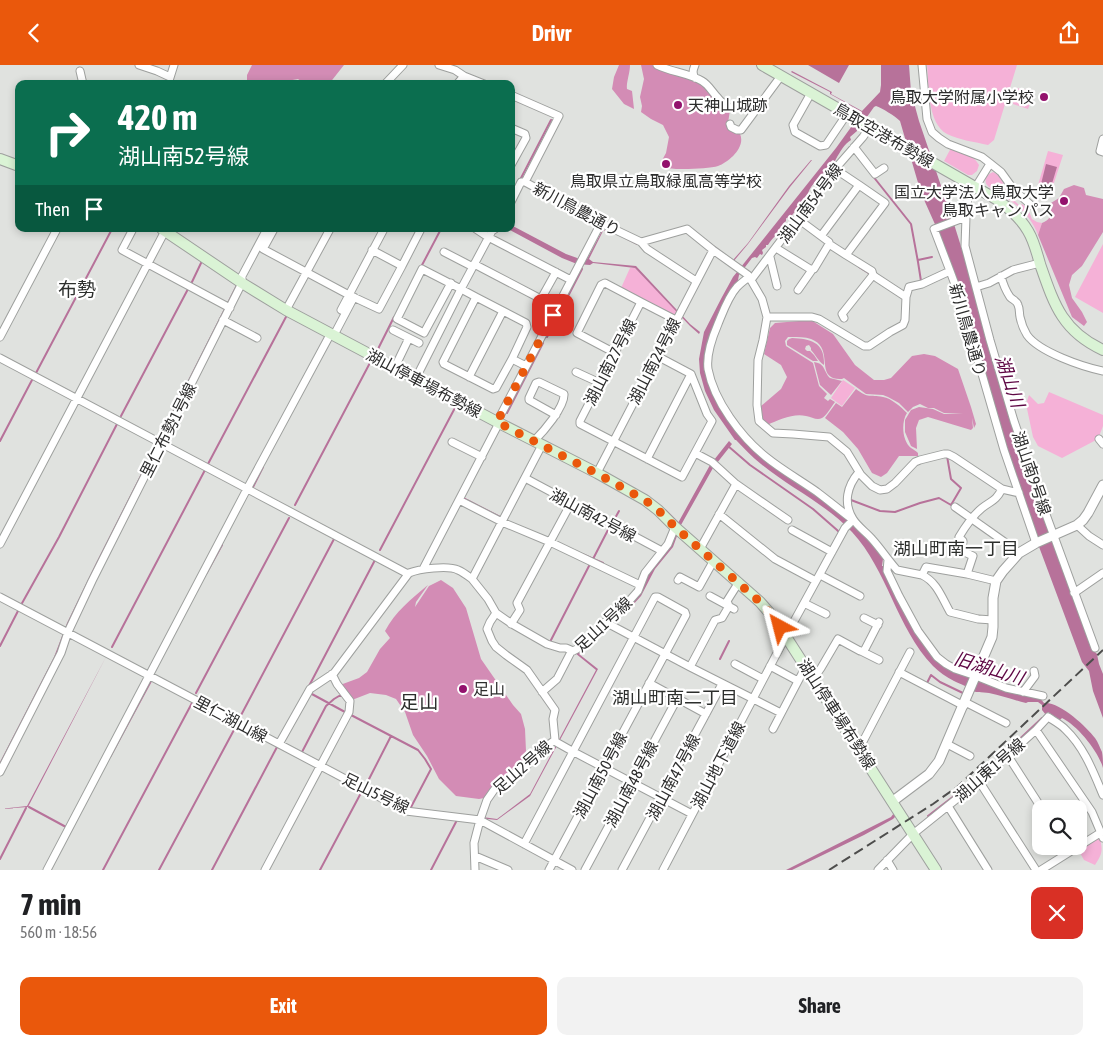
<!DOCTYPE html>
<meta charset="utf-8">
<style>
body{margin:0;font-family:"Asap Condensed","Noto Sans JP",sans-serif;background:#f2f2f2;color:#202124;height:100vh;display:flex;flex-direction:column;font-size:19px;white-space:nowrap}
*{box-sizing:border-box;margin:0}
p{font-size:16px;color:#757577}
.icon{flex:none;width:28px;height:28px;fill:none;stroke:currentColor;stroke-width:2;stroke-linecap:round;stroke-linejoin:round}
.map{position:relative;height:805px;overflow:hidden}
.drawer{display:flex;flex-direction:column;background:#fff;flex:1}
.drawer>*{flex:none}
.guide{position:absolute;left:15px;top:15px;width:500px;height:152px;border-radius:10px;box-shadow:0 2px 8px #0003;background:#0b6e4f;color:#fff;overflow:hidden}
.fabs{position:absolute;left:1032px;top:735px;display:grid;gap:10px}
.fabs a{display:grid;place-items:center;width:55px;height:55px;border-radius:10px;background:#fff;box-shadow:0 2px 8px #0003;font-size:25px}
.pin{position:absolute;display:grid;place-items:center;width:42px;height:42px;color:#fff;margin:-21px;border-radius:10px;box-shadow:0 2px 8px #0006}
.me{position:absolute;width:55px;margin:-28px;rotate:322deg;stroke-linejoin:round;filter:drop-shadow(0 0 4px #0008)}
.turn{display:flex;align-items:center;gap:18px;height:105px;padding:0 20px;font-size:22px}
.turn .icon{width:65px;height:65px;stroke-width:2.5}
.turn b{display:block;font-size:35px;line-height:42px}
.then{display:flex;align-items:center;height:48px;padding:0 20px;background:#0003;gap:10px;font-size:19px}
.round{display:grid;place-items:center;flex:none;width:52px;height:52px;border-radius:10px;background:#f2f2f2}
.headline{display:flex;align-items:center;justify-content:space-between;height:85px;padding:0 20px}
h1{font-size:30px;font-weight:700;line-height:38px}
.cta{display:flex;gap:10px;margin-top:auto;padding:10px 20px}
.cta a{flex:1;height:58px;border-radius:10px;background:#ea580c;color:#fff;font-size:20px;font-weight:700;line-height:58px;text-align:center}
.cta a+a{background:#f2f2f2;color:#202124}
header{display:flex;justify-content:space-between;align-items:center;height:65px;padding:0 20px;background:#ea580c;color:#fff;font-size:22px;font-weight:700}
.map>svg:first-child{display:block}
</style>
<header><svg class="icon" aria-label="back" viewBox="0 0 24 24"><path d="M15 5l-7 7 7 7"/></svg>Drivr<svg class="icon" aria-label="share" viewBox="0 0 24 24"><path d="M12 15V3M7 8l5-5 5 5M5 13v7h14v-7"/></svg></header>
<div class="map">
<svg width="1103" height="805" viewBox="0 0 1103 805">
<rect width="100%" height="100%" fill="#e0e2df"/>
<!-- green -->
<path fill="#f5b1d7" d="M927,0H1017L994,75L988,80C975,77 959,75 947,69C927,58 929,20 927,0Z
M1017,23L1031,26L1030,30L1033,31L1028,44L1013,39V35Z
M951,83C962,87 973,89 979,100L977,106L972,110H968L944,96Z
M1048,86L1063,90L1052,124L1038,120Z
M993,107C1005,113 1002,119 1008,128C1011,133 1016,137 1020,141L1022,139L1028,144L1032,154L1037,157L1042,158L1038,170C1032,153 1018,140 1004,131C999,127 990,124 987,120C983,114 988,109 993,107Z
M1103,179V248L1075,232Z
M630,203H635L677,247L676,249L673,250L621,223Z
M843,315L855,323L842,341L831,333Z
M1049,327L1103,350V361L1098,374L1062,393L1038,381L1033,372L1026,339L1029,330L1038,339L1044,338Z
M1097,772L1100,773C1103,786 1102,789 1095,800L1084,795L1078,784Z"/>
<!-- forest -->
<path fill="#d38cb5" d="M252,0H344L329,19H305L298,14L287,16L285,19H247V10Z
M619,0H630C630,8 626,18 627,24L632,26L634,44L624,39L612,24L614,12Z
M641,0H652L663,5L700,16L730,45L728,58C732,61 738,65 740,69C746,82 729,97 718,101C709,104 676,105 667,103C665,102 663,100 660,99L666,88L669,72L663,60L651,54L641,47L642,41L640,32L644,14Z
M1074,120L1084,123L1086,130L1103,134V167L1082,201L1072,210L1069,220L1072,233L1082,247L1087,257L1084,261L1072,252L1038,170L1042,158C1054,153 1049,148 1051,138L1059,133L1064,124Z
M811,255L833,269L855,300L874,315H884L891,313L912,291L924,289L935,291L958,304L971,342L976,359L974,363L972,353L973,363L971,365L928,352L919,355L916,363L917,384L911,381L905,367V355L911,345L919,342L933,344L944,349H963L944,348L934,343H928L920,339L913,342L908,347L899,338L888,332L883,330L866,329L844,313L842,314C839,314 834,314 831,312C819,304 832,282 811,274C805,272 798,272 791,272H788L785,276L786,281L813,298L819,321L827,329L824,333L828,336L830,334L835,337C831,342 827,350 822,353C817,356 812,352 806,351C793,348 779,355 767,360L762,353L761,341L781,324L787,312L781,300L764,289L770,263L775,258Z
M792,273C811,274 825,277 824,300C818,296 816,290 811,285V283L809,280L806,281L805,284L807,286H810L814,290L818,296H813L787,280V276L789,274Z
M814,297C826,299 823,306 830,313L842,316L831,330L820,320Z
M856,324C869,334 869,329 883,332C891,333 901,342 907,348C901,357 902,376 911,383C913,384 916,386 918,388V391H899L887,408L881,412L872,408L858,384L843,367L825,353L836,338L842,342Z
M441,515L453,523L466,543L481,594L513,640L521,649L525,664L526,686L521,703L484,733L479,734L456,731L439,714L427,691L413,670L405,647L396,634L386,630L370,628L352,635L340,620L359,613L367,607L380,584L390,573L385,566C395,547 411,534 428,520L416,537L415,542L429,521Z"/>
<!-- water -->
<path fill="#b7729a" d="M808,0H849L839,18Z
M881,0H909L911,27L919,56L954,159L979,239L985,272L1011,358L1095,587L1097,589L1099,599L1103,609V653L1093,626L1089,606L1082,597L1035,471L1009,394L938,166L921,128L900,56C895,51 882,43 876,41L874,42L857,66L850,72L851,75C844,79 840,87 836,94C834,99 829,104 825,108H823C818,114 808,123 808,130L789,154L786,153V156L784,158V161C779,168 772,173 768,180H766V182L762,185L763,188L762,190L760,189L757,193L755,192L752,193L739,210L737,220L710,276L709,313L743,372L846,451L878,486L883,494L882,501H885V504L940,597L1040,633L1044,638C1059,636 1087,662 1095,673C1098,677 1100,683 1102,687C1103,692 1103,698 1103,703C1099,687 1077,660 1062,653L1060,655L1048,647L1046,650L1042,645V640L1038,637H1028L1026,638C1014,635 1002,631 989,628C983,627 973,628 967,624C966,623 966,621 965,621C962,619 957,618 954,616C946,612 939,607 933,601C896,562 888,506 852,467C826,439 790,423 761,399C752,392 744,383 736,375H735L714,345L705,326L700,308L699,294L704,267L722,232L733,212L836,83L862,47L830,29V27L791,7L792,6L832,27L831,29L862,46L880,27L881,20Z
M811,95H812L790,122L748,179L733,197L695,168V166L733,195L748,178L789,121Z
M1046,99L1057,102L1051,122L1041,119Z
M511,160L566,189L580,194H587L602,166L608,164L637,179V180L608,165L603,166L589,194L593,197L636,201L690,259L700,267L699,269L690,261L635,203L593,198L590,200L577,199L562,193L508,164H511Z
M244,214L60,581L55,595L0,701V697L54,592L67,558L96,498L236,220Z
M729,376L732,379L713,403L681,460L673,482L655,504L641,531L631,542L620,550L579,589L598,604L530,731L497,755L442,749L468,750L497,754L530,729L596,605L575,588L619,546L646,511L672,473L678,458L710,400Z
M107,590L28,742L0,744L27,741Z
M894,748L897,750L893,754L864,770L792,805H786L891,752Z"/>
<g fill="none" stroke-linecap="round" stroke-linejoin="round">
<!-- stream -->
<path stroke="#b7729a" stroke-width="2" d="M872,110L911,159L918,197L921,216
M520,115L551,55
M918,195L932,192
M421,202L441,164
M859,202L870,209
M191,219L202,196
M547,272L582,204
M376,288L394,252
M36,308L112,164
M507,348L543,278
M121,351L188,224
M0,376L32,315
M728,381L735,387L750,400L813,444L837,465L839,467V469
M208,399L287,250
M252,424L263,402
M464,432L463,433L502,453
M851,435L880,446L895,447L920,438L939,433L951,440L961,423L951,414L947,391
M295,440L372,294
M665,445L679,459
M614,455L619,446
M380,485L457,339
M582,489L603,498
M593,494L610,461
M206,509L222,480
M21,540L59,472L117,359
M550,577L590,499
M0,581L19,544
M112,582L205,405
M720,594L729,576
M927,618L931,610L940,617L965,629
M309,621L375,495
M196,628L289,453
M310,628L345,647
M350,651L351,650L418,685L425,694L431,704L410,744
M239,654L334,474
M302,687L326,641L334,634L339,631H343
M110,692L151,616
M991,701L1042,653
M366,720L391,671
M29,742L66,762
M928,751L972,717
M0,794L26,743
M103,805L192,638
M159,805L235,663
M212,805L277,682
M320,805L362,726
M431,805L457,755"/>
<!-- minor casing -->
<g stroke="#9ea09e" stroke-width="9">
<path id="minor" d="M139,0L157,6L170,12
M439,0L455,5L464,11
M657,0C671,7 688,8 702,16C709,20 712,27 718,33C721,37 725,40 730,43
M695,0C693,5 692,8 695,13
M922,0L927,54L932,67L939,73L948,79L982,92L991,99L1001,107L1014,125L1032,141
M80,6L83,19
M168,19L174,0
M385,19L403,0
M457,19L464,11L484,19
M811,28L793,60L795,67L820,81L826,80L847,49
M511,30L559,51L525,117L601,158L641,177L687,164L713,185L748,210L762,234L767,252H812L819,254L864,281H869L890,267L903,260L905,255L906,232L909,222L922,219L950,206L960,233L1004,385L1036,478
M730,59L731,62L737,65H741L781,11
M511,63L525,69L526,73L511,100
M1103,74L1100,86L1103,87
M854,82L875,109L884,103
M975,123L988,102L991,99
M511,137L521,117H525
M966,152L968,131L971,120
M133,164L122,185L230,243
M274,164L263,184L349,230L384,164
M476,164L488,172L571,215
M821,171L859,120L835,104
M641,177L647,184L696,216
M829,179L846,190L885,138L859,120
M776,183L810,204H814L829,179V177L798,154
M444,187L473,202
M846,190L872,206L873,210L877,213L906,232
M770,192L777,221
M474,199L541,234L556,207
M402,201L421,164
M950,206L934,164L966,152L965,181L990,275L1014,356L1044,444L1095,583
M1001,211C1003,219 1006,226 1010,232C1013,235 1017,236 1018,240C1020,244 1019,248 1020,252C1021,257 1024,265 1027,270C1039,287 1083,302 1103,306
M751,215L835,104L863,72L870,62
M451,218L424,268L397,254L422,204L461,224L492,166L495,164
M976,222L989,218L1013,205L1040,198
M798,225L812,205
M286,245L330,164
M341,245L349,230L379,244L402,201L372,185
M767,252L763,275L758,295L757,340L759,356L773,368L793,369L829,372L847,387L861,410L872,421L880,425L887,424L895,418L915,397L920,395L944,389H948L954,392L1002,424L1019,428
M844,253L842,249L873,210
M223,255L257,273
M393,265L419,278
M334,270L354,232
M0,272L57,164
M615,288L577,268L601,220L605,218L641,237
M657,291L691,309L707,349L712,356L682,412L580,359V356L641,237L676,255
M0,293L408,509
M512,294L496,323L493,324L444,299L443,297L476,232L526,258L527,262L512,294L526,301
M395,302L409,273
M576,307L600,318
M469,312L503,246
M416,313L461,224L476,232
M497,357L601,158
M1099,374L1103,379
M534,376C543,367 565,342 564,329L539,317L536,318L529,333V335L556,350
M452,377L482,392
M695,388L712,397L736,419L700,484
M647,394L691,309
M859,407C847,421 843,438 853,454C858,462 866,467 872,474C881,484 888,495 897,505L922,510L926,502L967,509L996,516
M597,408L713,185
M525,413L662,486
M736,419L788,455
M459,435L502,457L550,477L640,520
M955,442L1006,478L1019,488
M719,449L775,494L816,516
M1077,460L1089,471L1103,480
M792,465L832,487
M0,479L165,166
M888,495L887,506L899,531L918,566L937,592L946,599L955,604L976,611L1006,623L1043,631
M423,504L499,358
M967,509L973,491L962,486L963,476L959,472C965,462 972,451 982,443C992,435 995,437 1002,424
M820,510L860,531
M922,510C937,517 942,533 950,547L978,554L993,555
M472,514L488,534L496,548
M678,515L680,512L699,522L714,495
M1074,528L1103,508
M710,531L734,544
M0,532L279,679L310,624L334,608L409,508C419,504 448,500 458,505C463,507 468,511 472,514L542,380
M804,538L826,549
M496,548L512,559L547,579L560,583H566L573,586
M864,553L878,560
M605,557L690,602L781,648
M511,559L520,545L517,538L571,438
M861,586L879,595
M735,599L763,614
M770,601L798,616
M690,602L715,555L722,553L729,541L727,536L739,517
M899,607L964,641
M814,613L821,603L838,574L860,586H864L879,557
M649,618L706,649
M542,627L557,614L571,587L577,584L621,542L630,535L638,526L645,508L668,479L675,462
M1023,627L1035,611L1034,606
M965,637L1006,658
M773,664L806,601
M1036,665L1048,652C1054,656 1060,659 1065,664C1084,682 1093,706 1103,730
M555,675L556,677L572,686L692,749
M279,679L406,746L480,755L572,805
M947,679L970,691
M859,684L910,587
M1008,691L1042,744
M0,707L61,588L68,567L92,516L242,218V211L267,164
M979,716L1036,805
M948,741L988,805
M524,779L655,532H658L685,547L686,550L549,805
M475,791L508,805
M887,795L893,805
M47,805L247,424L331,268
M265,805L349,647L350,636L337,619L332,609
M475,805L474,778L480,755L487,735L494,725L526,701L544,683L555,675L553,654L555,645L527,605L506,590L496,582L492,576L487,564L490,557L496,548
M585,805L677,634
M622,805L722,619
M663,805L786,571L845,463L853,455C841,446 829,436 817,427C800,415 782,405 766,392C741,372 714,336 708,304C706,289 712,273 718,259C723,247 728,232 737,222C741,218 745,215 749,212
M878,805L913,769L979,716L1036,665L1092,747L1103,773
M1041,805L1100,768"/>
</g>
<!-- tertiary casing -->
<g stroke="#9ea09e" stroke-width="11">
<path id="tertiary" d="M893,736L929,709L939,696L992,572L993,562V533L996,516L1003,506L1019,488L1036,478L1077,460L1083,455L1088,448L1103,420"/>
</g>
<!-- secondary casing -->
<g stroke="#9ea09e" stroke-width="12">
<path id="secondary" d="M762,0L996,134C1009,143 1020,152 1028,166C1034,176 1037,188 1040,199C1054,239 1062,266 1103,285
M0,94L19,101
M162,164L242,218L286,245L499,358L597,408L645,435L658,445L675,462L760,537L774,553L936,805"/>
</g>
<!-- minor -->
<use href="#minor" stroke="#fff" stroke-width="7"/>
<!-- tertiary -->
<use href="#tertiary" stroke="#fff" stroke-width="9"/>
<!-- secondary -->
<use href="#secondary" stroke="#daf3d5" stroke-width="10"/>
<!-- rail -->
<path stroke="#4d4d4c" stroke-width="2" stroke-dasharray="10 5" stroke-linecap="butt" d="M829,805L933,739L957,722L1103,585"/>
</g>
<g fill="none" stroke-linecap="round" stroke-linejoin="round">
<!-- route -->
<path stroke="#ea580c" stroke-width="9" stroke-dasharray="0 16.2" d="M553,250L497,357L596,408L645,435L658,445L675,462L760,537L774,553L780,562"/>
</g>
<!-- markers -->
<g fill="#93126d" stroke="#fff" stroke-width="2">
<circle cx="1044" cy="32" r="5"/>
<circle cx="678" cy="40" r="5"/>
<circle cx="666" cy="99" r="5"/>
<circle cx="1064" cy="136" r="5"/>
<circle cx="463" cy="624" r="5"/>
</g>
<g text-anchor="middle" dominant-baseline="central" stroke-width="4.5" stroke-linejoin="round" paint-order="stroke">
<!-- poi labels -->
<g font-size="16" fill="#2d2d2d" stroke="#fff" text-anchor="end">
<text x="1034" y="32">鳥取大学附属小学校</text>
<text x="688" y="40" text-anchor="start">天神山城跡</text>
<text x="666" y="116" text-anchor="middle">鳥取県立鳥取緑風高等学校</text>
<text x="1054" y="127">国立大学法人鳥取大学<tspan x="1054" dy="18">鳥取キャンパス</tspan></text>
<text x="473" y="624" text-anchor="start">足山</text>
</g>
<!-- street labels -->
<g font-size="16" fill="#2d2d2d" stroke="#fff">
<text transform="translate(884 70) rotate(30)">鳥取空港布勢線</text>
<text transform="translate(810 138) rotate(-53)">湖山南54号線</text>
<text transform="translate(577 144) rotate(28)">新川鳥農通り</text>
<text transform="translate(968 265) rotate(74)">新川鳥農通り</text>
<text transform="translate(654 296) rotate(-63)">湖山南24号線</text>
<text transform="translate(610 297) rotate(-63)">湖山南27号線</text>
<text transform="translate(424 318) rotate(28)">湖山停車場布勢線</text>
<text transform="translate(168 365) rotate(-63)">里仁布勢1号線</text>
<text transform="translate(1032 408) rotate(71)">湖山南9号線</text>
<text transform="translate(593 450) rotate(28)">湖山南42号線</text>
<text transform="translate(603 559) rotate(-43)">足山1号線</text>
<text transform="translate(837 649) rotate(57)">湖山停車場布勢線</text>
<text transform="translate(231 654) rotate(28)">里仁湖山線</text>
<text transform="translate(718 700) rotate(-62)">湖山地下道線</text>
<text transform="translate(522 702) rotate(-41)">足山2号線</text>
<text transform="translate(989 705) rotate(-41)">湖山東1号線</text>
<text transform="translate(600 710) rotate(-62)">湖山南50号線</text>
<text transform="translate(673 712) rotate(-62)">湖山南47号線</text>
<text transform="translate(631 719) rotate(-62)">湖山南48号線</text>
<text transform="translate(376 728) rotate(26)">足山5号線</text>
</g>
<!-- water labels -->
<g font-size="18" font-style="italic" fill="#5e0744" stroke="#fff">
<text transform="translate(1010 316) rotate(71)">湖山川</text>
<text transform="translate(989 603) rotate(17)">旧湖山川</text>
</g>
<!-- neighbourhood labels -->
<g font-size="18" fill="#2d2f2d" stroke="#fff">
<text x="956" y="483">湖山町南一丁目</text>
<text x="675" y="632">湖山町南二丁目</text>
</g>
<!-- quarter labels -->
<g font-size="19" fill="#2d2f2d" stroke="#fff">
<text x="77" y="224">布勢</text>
<text x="419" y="637">足山</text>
</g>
</g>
</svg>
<div class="fabs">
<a><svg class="icon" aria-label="search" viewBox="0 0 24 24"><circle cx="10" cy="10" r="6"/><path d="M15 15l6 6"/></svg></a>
</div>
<div class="pin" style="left:553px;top:250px;background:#d93025"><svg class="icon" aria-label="arrive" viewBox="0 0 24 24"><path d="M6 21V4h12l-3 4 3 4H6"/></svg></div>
<svg class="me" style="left:780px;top:562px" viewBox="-20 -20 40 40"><path d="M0-17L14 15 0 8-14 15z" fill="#ea580c" stroke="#fff" stroke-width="4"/></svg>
<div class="guide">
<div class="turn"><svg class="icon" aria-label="right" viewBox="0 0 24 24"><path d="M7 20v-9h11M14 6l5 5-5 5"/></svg><div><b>420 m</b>湖山南52号線</div></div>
<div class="then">Then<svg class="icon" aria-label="arrive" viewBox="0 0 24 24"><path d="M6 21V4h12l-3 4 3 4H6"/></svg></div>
</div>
</div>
<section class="drawer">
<div class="headline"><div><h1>7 min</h1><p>560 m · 18:56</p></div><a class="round" style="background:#d93025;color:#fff"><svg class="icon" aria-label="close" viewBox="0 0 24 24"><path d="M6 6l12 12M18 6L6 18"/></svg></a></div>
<div class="cta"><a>Exit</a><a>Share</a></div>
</section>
